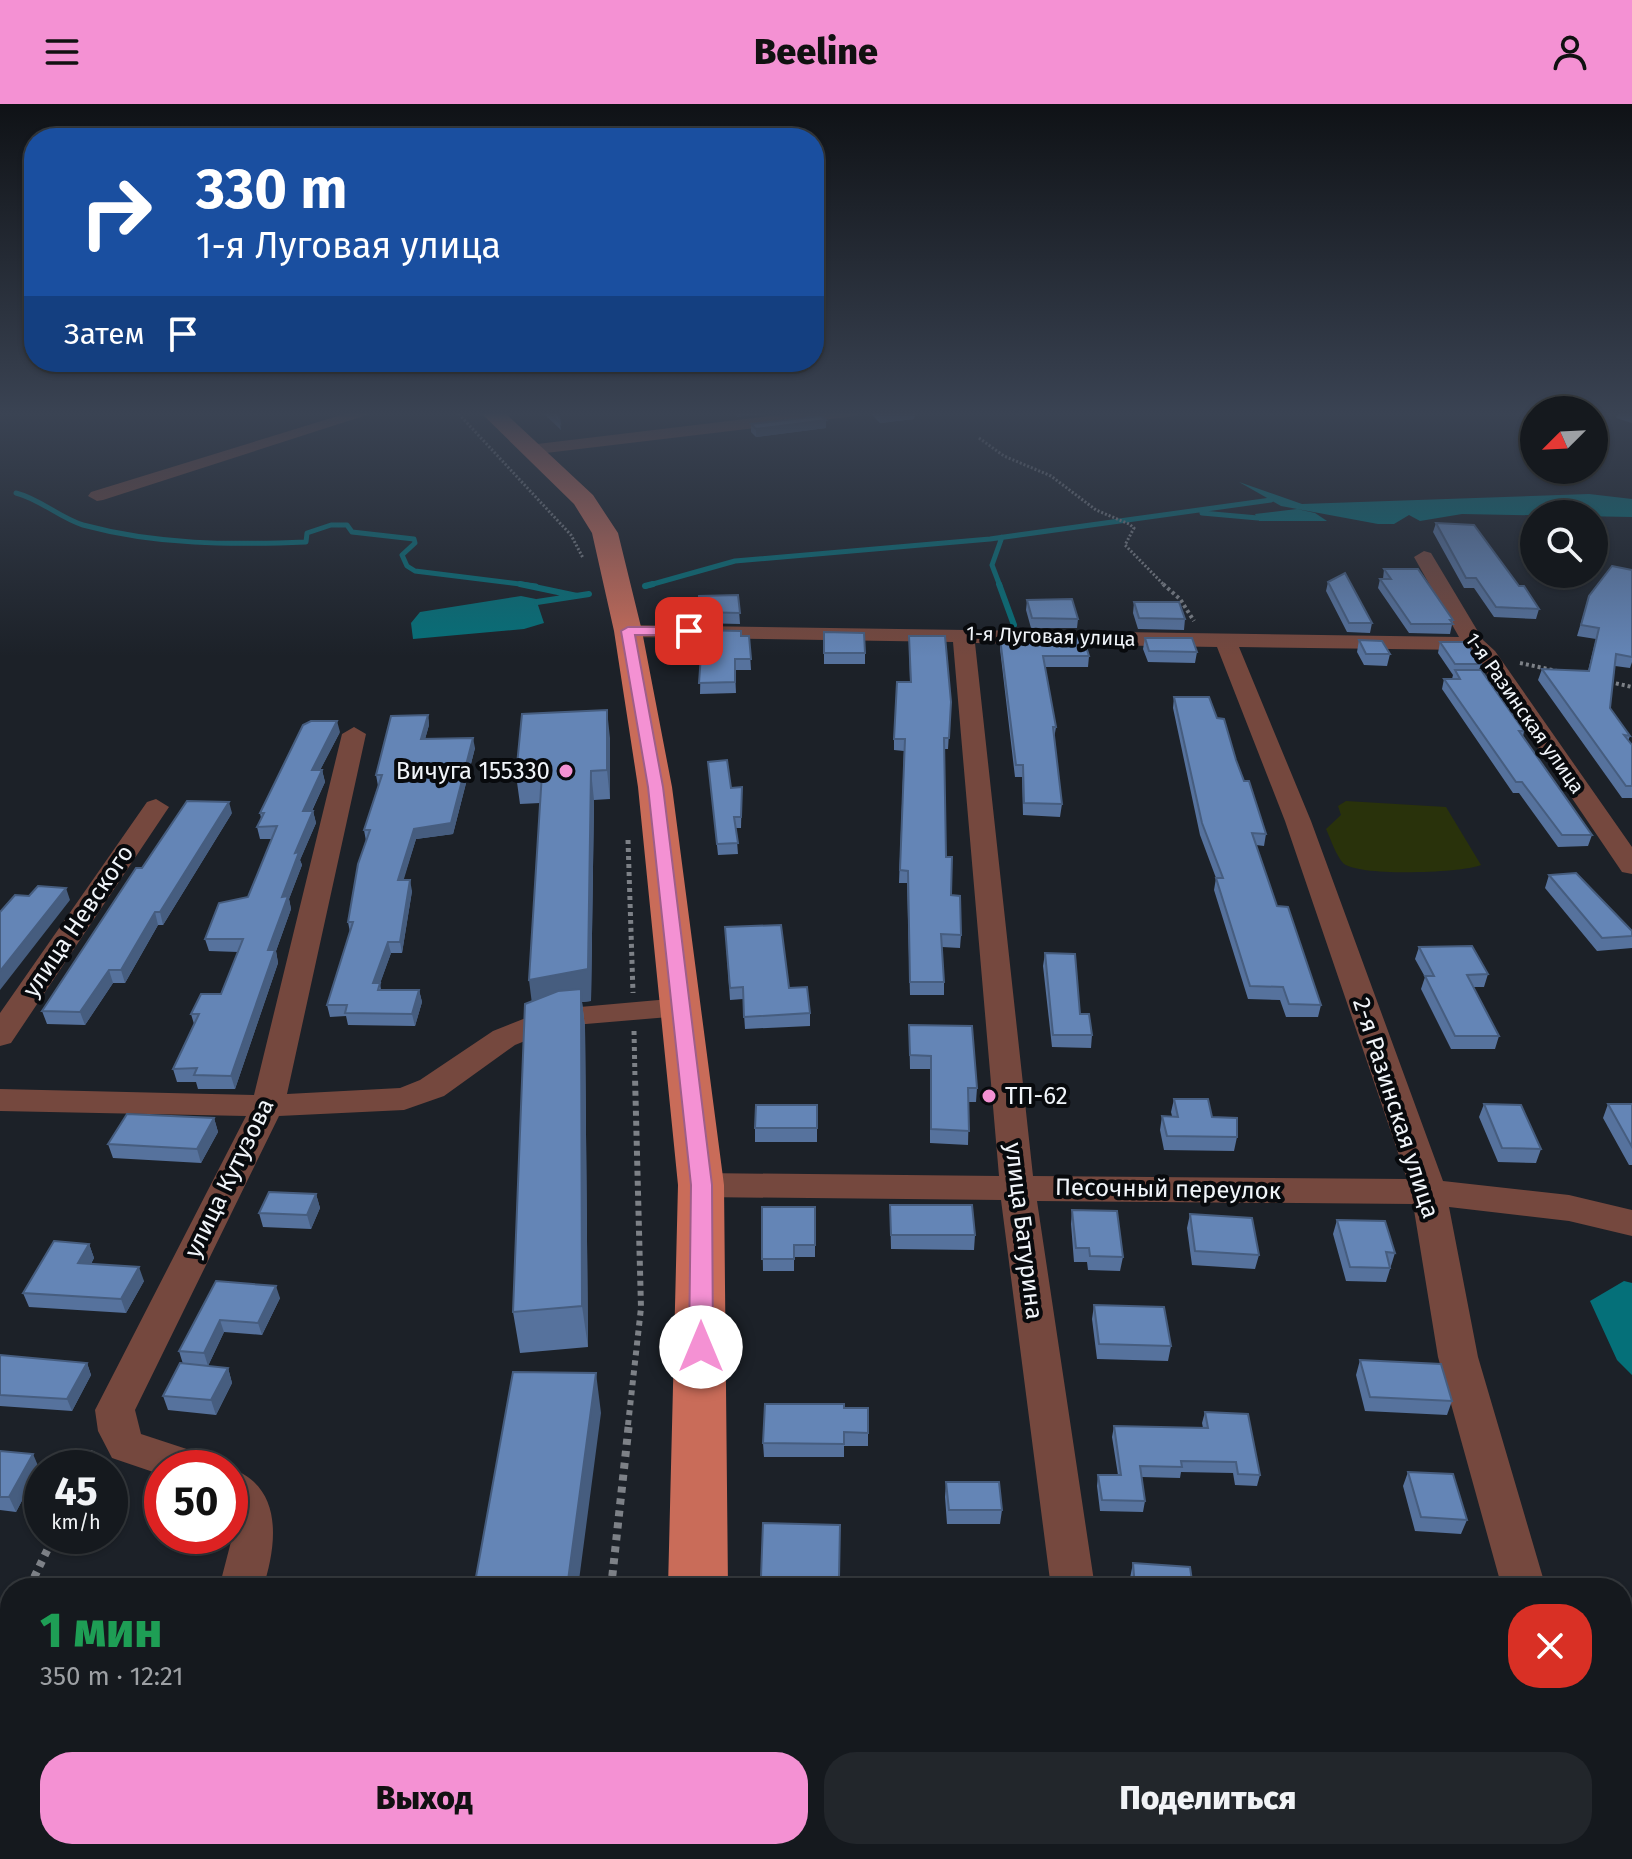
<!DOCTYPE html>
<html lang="ru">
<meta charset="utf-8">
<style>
body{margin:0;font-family:"Fira Sans",sans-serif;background:#22262b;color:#f1f3f6;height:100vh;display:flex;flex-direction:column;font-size:30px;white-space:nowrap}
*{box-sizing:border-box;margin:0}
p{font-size:26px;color:#9da0a4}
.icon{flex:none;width:44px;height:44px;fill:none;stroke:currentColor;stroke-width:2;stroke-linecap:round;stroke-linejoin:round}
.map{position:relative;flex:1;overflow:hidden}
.panel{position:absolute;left:0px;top:1474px;width:1632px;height:282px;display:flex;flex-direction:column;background:#15191e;border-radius:32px 32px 0 0;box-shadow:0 2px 6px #0004,0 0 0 2px #34383c}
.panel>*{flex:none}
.top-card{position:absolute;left:24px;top:24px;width:800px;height:244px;border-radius:32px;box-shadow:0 2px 6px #0004,0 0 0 2px #34383c;background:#1a4fa0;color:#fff;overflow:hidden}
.needle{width:52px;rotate:246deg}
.fabs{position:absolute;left:1520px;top:292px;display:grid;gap:16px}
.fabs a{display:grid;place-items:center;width:88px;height:88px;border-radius:50%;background:#15191e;box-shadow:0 2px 6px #0004,0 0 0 2px #34383c;font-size:40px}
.speed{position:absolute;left:24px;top:1346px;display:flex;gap:16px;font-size:40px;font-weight:700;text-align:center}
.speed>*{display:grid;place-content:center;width:104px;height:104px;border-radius:50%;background:#15191e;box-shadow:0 2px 6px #0004,0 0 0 2px #34383c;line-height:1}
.speed small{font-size:20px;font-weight:400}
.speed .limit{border:12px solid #d22;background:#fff;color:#111}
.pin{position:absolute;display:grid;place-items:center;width:68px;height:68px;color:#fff;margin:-34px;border-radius:16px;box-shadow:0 4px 12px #0006}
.me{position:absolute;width:88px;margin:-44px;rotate:0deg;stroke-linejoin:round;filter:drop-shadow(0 0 6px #0008)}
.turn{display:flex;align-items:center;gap:28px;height:168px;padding:0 40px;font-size:36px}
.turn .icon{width:104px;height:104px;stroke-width:2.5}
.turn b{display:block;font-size:56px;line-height:68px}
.then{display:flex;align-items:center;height:76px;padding:0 40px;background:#0003;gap:16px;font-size:30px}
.round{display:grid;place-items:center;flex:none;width:84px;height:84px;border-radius:32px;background:#22262b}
.head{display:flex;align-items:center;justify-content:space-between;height:136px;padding:0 40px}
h1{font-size:48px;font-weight:800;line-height:60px;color:#1e9e55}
.action{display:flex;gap:16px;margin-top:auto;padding:16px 40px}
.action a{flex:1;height:92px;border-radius:32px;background:#f491d3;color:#111;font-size:32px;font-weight:800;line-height:92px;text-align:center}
.action a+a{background:#22262b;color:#f1f3f6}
header{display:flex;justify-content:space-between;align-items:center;height:104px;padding:0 40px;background:#f491d3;color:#111;font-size:36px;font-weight:800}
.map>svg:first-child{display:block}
</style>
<header><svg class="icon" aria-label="menu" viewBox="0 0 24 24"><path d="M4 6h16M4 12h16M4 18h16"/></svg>Beeline<svg class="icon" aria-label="person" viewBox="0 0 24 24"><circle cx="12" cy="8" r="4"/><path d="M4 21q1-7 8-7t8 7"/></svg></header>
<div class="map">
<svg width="1632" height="1755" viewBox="0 0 1632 1755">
<rect width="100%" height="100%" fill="#1c2128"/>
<!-- green -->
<path fill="#29320b" d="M1346,697L1446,703L1481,761C1462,769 1357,773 1343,759C1336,751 1331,736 1326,725L1341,711L1338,702Z"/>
<!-- water -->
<path fill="#057079" d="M1239,378L1302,400L1589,390L1632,395V413L1462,410L1420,417L1409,411L1394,420H1378L1281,402Z
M1297,405L1315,409L1327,417H1259L1255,410Z
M521,492L536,495L544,519L524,525L413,535L411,519L420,508Z
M1624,1177L1632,1179V1271L1617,1256L1590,1197Z"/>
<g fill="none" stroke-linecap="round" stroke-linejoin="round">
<!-- stream-far1 -->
<path stroke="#057079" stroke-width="5" d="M16,389C40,395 60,414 83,421C157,441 231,441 306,438L307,429L331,421H347L352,428L414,435L415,439L402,451L407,462L415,467L536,482
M1202,409L1258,414
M646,482L735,457L990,435L1271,396
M1000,482L992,461L1002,433"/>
<!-- stream -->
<path stroke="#057079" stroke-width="6" d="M520,480L577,492
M999,480L1014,521
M645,482L653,480
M537,498L589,490"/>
<!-- path-far4 -->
<path stroke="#7d8187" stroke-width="3" stroke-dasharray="2 2" stroke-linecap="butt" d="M456,307L571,431L583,454
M979,334L1004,352L1051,372L1096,406L1129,420L1134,424L1125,441L1165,482"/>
<!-- path-far3 -->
<path stroke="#7d8187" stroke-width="4" stroke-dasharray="3 3" stroke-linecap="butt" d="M1163,480L1180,495L1194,517
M1520,559L1557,567
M1610,578L1632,583"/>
<!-- path-far2 -->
<path stroke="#7d8187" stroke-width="5" stroke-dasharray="4 4" stroke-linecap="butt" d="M628,736L633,889
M634,927L635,975"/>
<!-- path-far1 -->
<path stroke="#7d8187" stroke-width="6" stroke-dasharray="5 5" stroke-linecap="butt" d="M628,1321L641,1204L635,973"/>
<!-- path -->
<path stroke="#7d8187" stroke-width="8" stroke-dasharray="6 6" stroke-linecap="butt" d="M87,1364L95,1347
M29,1484L54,1432
M611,1484L629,1319
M0,1545L10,1524
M579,1755L580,1746"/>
<!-- minor -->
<path fill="#75483e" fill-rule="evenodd" d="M354,307H379L103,396L97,397L88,392L91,388Z
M813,307H863L855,312L529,351L520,346L529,341Z
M1424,447L1431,449L1483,536L1495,547L1632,743V770L1622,768L1479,557L1468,546L1239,543L1311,717L1443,1077L1569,1091L1632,1106V1132L1569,1117L1449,1103L1478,1253L1546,1484H1502L1438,1253L1413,1100L1037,1097L1095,1484H1051L1001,1096L701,1093L689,1090L684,1081L689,1072L701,1069L999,1072L953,538L628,533L617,527L628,521L1459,533L1414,453ZM975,539L1217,543L1285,717L1407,1075L1033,1072Z
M354,623L366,630L287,990L400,984L420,976L493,927L546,906L681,894L692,896L696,903L692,910L681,912L562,922L515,941L444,992L404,1006L279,1012L135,1306L141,1330L208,1352L214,1364H162V1371L112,1354L98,1327L95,1306L246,1012L0,1007V985L254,991L342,630Z
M156,695L169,703L11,939L0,942V909L147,698Z
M230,1364C284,1383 277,1440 263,1484H219L233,1430Z
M10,1707V1746H30L16,1755H0V1708Z
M307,1746H404L408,1755H310Z"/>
<!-- major -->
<path fill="#c96c59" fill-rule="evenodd" d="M479,307H503L593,391L618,429L642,527L672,683L724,1081L728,1484H668L678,1081L638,683L614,527L592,429L574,400Z
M644,1746H712V1755H644Z"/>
</g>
<!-- wall -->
<path fill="#56729d" d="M541,307H558L561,326Z
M868,307H915L914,315L880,319Z
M1619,307H1632V319L1616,314Z
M826,316V324L756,333L751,328V320Z
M1436,419L1519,482L1539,505L1536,515L1494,513L1474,484H1464L1433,428Z
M1384,465L1453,516L1450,530L1409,529L1378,484L1380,475H1383Z
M1632,466V558L1630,564L1615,562L1610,604L1630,632L1628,637L1632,641V694H1622L1538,576L1542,565L1588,567L1596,535L1577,532L1589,492Z
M1328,478L1372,519L1370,529L1347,528L1326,487Z
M738,491L740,520L698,519V508Z
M1027,496L1078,515L1077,524H1031L1026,506Z
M1134,498L1185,515L1184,526L1138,525L1133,509Z
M824,528L865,549V560H824Z
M741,532H749L751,566H735L736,589L700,590L701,548H696V537Z
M909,532L951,598L948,645H944L946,753L951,791L961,831L960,844L942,843L944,878V891H910L907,779H899L904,647L894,646V635L910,578Z
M1000,534L1089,552L1088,563H1045L1056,623L1054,635L1062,700L1060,713L1023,711L1022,673H1015L1000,545Z
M1145,534L1197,548L1195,559L1148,558L1143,545Z
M1359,536L1390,550L1387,562L1364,561L1357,548Z
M1440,538L1481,560L1479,566L1524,627L1523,633L1592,731L1588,742L1558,743L1519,689H1513L1442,585L1444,575H1452L1453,571L1438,549Z
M1174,593L1217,614L1236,656L1266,730L1264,742L1256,741L1277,802L1321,901L1318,913H1286L1280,896L1248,895L1214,786L1216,774L1200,731L1173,604Z
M428,611L429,621L425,635L475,644L453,730L416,735L403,776L412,787L402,849H391L380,879L381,886H419L422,898L415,922L348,921L346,912L330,913L327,901L350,828L348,818L366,737L364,726L378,682L376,671Z
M340,628L320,666H322L325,678L312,707H313L316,719L300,756L302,761L289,795L291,805L276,847L278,859L235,985H198L196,978H177L173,965L194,920L191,910L221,890L238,848L209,847L205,835L248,793L272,735H260L257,723L261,714L260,709Z
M610,634V695L594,696L591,897L582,898L585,923L588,1243L520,1249L513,1208L532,897L540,699L520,700L516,671Z
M708,658L731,684L742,683L741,724H736L738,750L718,751Z
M232,709L163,821H158L125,879H113L85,921L47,920L42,907L142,764Z
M1549,771L1632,827V844L1597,847L1545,784Z
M725,823L789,884L810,909V922L745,925L743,895L730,896Z
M1419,843L1488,870L1484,883H1473L1499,932L1495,945H1451L1421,885L1425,873L1415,855Z
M1045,849L1092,931L1091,944L1052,943L1043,862Z
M909,921L977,984L976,998H969L968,1041L930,1039V965H910Z
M1174,995L1237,1033L1234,1047L1164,1046L1160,1026L1162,1012H1172L1171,1008Z
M1484,1000L1541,1045L1536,1059L1498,1058L1479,1013Z
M1608,1000H1632V1061H1629L1603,1014Z
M817,1001V1038H755V1024Z
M214,1014L218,1028L201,1059L113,1054L108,1040Z
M316,1090L320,1104L311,1125L263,1123L259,1109Z
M890,1101L975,1131L974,1146L891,1145Z
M762,1103H815V1153H794V1167H763Z
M1072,1106L1123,1153L1120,1167L1088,1166L1087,1158H1074L1071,1120Z
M1190,1110L1259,1151L1255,1165L1192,1161L1187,1124Z
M1337,1116L1395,1149L1386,1178L1346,1177L1333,1130Z
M89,1140L94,1154L91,1160L144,1177L126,1209L29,1203L23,1189Z
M216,1177L280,1194L262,1231L224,1228L208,1262L187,1260L228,1264L232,1279L216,1311L168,1306L163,1292L183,1260L179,1247Z
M1094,1201L1171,1242L1168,1257L1097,1255L1092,1215Z
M0,1251L87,1259L91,1271L72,1307L0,1302Z
M1360,1256L1452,1297L1447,1311L1365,1307L1356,1271Z
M844,1304H868V1342H844V1353H764L763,1339Z
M1205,1308L1260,1371L1257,1382L1235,1381L1233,1369L1181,1368L1180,1374L1142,1373L1145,1397L1143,1408L1100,1407L1097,1382L1098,1371H1118L1112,1333L1114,1322L1203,1324L1202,1319Z
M0,1347L39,1364L16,1408L0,1406Z
M1408,1368L1467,1416L1461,1430L1415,1427L1403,1382Z
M946,1378L1002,1406L1000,1420H947L945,1393Z
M840,1421L839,1484H761V1473Z
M1133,1459L1193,1484H1131L1130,1474Z"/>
<!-- shaded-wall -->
<path fill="#465d7f" d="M736,307H794L737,313Z
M915,307L914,315L880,319V310Z
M826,316V324L756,333V325Z
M607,606L610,634V695L607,666Z
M428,611L429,621L422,646L421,635Z
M337,617L340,628L314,678L312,666Z
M473,634L475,644L453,730L416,735L400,788L398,776L414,725Z
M322,666L325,678L306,719L303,707Z
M591,667L594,696L591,897L582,898L585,923L588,1243L582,1202L533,908L529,876Z
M229,698L232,709L163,821L160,808Z
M313,707L316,719L300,756L302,761L289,795L291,805L276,847L278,859L235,985L231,972L268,846L282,793L295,749Z
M410,776L412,787L402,849L400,838Z
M66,784L70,796L0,886V867Z
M155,808L158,821L125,879L121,866Z
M388,838L391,849L376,891L373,879Z
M109,866L113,879L85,921L80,908Z
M419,886L422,898L415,922L412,910Z
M214,1014L218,1028L201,1059L197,1045Z
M316,1090L320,1104L311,1125L307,1111Z
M89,1140L94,1154L83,1173L78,1159Z
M139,1163L144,1177L126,1209L121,1195Z
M276,1182L280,1194L262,1231L258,1219Z
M220,1216L224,1228L208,1262L204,1249Z
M87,1259L91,1271L72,1307L67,1295Z
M228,1264L232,1279L216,1311L211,1296Z
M596,1269L601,1309L578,1484H567Z
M33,1350L39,1364L16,1408L9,1393Z
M168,1747L172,1755H165Z"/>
<!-- building -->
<path fill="#6485b6" stroke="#465d7f" stroke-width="2" d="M548,307H558L560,319Z
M877,307H910L880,310Z
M1619,307H1632V311Z
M821,312L826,316L756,325L751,320Z
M1436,419L1474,421L1519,482H1524L1539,505L1496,503L1476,474H1466Z
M1612,462L1632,466V553L1616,550L1610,604L1630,632L1624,631L1632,641V682H1626L1542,565L1589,567L1599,524L1581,521L1589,492Z
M1384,465H1418L1453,516H1450L1453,520H1411L1380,475H1391Z
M1345,469L1372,519H1349L1328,478Z
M738,491L740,509L698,508L699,492Z
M1072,495L1078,515L1032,514L1027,496Z
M1134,498H1179L1185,515L1139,514Z
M696,526L741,527V532H749L751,555H735V578L699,579L702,537H696Z
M824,528L864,529L865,549H824Z
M909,532H945L951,598L949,634H944L946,753H952L951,791L960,792L961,831L941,830L944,878H910L908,767L900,766L905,635H894L897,578H911Z
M1083,533L1089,552H1043L1056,623H1053L1062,700L1024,699L1023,661H1016L1000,534Z
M1145,534H1192L1197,548L1149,547Z
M1359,536L1382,537L1390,550H1366Z
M1440,538H1466L1481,560H1455Z
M1455,566H1481L1524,627H1519L1592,731H1562L1522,678H1516L1444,575H1460Z
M1174,593H1209L1217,614L1224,615L1236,656L1244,677H1249L1266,730L1252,729L1277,802L1288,803L1321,901L1289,900L1283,883L1250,882L1216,774H1223L1202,719Z
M607,606V666L591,667L588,865L529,876L542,669L516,671L522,610Z
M428,611L421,635L473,634L451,719L414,725L398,776H410L400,838H388L373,879H380L378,886H419L412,910L345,909L347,901H327L353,818H348L358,760L370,726H364L382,671H376L391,612Z
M311,617H337L312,666H322L303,707H313L295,749L299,748L282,793L288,792L268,846H275L231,972L194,971L197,964L173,965L199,910H191L201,890H221L243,835H205L219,799L248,793L277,722L257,723L264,709H260L303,621Z
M727,656L731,684L742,683L741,713H734L738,739L717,740L708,658Z
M187,697L229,698L160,808H155L121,866H109L80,908L42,907L136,764H142Z
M1576,769L1632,827V832L1602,834L1549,771Z
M38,782L66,784L0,867V808L15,791L29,792Z
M781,821L789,884L807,883L810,909L744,913L743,883L730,884L725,823Z
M1472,842L1488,870L1467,871L1499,932H1455L1425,872H1434L1419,843Z
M1045,849L1075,850L1080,910H1089L1092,931H1053Z
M581,885L582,1202L513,1208L525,900L558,887Z
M909,921L972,922L977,984H968L969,1027L931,1025V952L910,951Z
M1174,995H1208L1212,1013L1237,1014V1033L1167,1032L1162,1012L1178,1013Z
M1484,1000L1521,1001L1541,1045L1502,1044Z
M1608,1000H1632V1043Z
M756,1001H817V1024H755Z
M127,1010L214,1014L197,1045L108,1040Z
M269,1088L316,1090L307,1111L259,1109Z
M890,1101H972L975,1131H891Z
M762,1103H815V1141H794V1155H762Z
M1072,1106L1117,1107L1123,1153L1090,1152L1089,1144H1076Z
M1190,1110L1252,1114L1259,1151L1195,1147Z
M1337,1116L1385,1117L1395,1149L1386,1148L1390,1164L1350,1163Z
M54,1137L89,1140L78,1159L139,1163L121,1195L23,1189Z
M216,1177L276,1182L258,1219L220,1216L204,1249L179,1247Z
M1094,1201L1164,1203L1171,1242L1099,1240Z
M0,1251L87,1259L67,1295L0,1291Z
M1360,1256L1441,1260L1452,1297L1370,1293Z
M180,1259L228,1264L211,1296L163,1292Z
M513,1268L596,1269L567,1484H474Z
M765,1300H844V1304H868V1329L844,1328V1340L763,1339Z
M1205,1308L1248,1310L1260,1371L1238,1370L1236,1358L1181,1357L1182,1363L1140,1362L1145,1397L1102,1396L1098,1371H1121L1114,1322L1208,1324Z
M0,1347L33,1350L9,1393H0Z
M1408,1368L1453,1370L1467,1416L1421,1413Z
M946,1378H999L1002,1406H949Z
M763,1419L840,1421L839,1474L761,1473Z
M1133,1459L1190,1463L1193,1484H1135Z
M1390,1480L1439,1484H1391Z
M137,1746L168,1747L165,1755H134Z"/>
<!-- sky -->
<linearGradient id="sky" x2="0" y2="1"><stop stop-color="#0f1216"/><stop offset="0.56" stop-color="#3a4353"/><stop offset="1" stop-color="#3a4353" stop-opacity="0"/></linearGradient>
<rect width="1632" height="553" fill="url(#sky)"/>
<!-- route -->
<path fill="#f491d3" stroke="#9f5e89" stroke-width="2" d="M628,523H689L695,527L689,531H635L663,683L712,1081L713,1243L709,1249H692L689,1243L691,1081L648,683L621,527Z"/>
<!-- markers -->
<g fill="#f491d3" stroke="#080a0d" stroke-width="3">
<circle cx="566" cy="667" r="8"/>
<circle cx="989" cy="992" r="8"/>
</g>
<g text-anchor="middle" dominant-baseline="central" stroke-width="8" stroke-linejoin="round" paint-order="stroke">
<!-- far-street labels -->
<g font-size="20" fill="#f1f5fa" stroke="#080a0d">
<text transform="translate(1051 532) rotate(2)">1-я Луговая улица</text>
<text transform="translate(1525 609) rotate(55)">1-я Разинская улица</text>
</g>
<!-- poi labels -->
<g font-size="24" fill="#f1f5fa" stroke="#080a0d" text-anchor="end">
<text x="550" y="667">Вичуга 155330</text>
<text x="1005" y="992" text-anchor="start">ТП-62</text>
</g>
<!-- street labels -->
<g font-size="24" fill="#f1f5fa" stroke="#080a0d">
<text transform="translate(78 817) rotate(-56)">улица Невского</text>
<text transform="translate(1396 1004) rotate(72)">2-я Разинская улица</text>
<text transform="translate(229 1074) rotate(-64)">улица Кутузова</text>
<text transform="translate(1168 1085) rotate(1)">Песочный переулок</text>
<text transform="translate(1024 1127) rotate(83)">улица Батурина</text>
</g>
</g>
</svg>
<div class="fabs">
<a><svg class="needle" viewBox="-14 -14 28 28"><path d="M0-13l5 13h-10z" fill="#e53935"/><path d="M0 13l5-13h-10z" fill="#9da0a4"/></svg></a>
<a><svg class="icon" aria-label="search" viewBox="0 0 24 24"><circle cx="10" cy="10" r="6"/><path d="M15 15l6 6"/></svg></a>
</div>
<div class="speed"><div>45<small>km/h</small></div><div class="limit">50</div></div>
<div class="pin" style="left:689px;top:527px;background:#d93025"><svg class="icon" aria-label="arrive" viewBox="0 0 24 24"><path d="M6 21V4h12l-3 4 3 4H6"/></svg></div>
<svg class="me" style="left:701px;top:1243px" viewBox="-20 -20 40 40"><circle r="19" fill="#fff"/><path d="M0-13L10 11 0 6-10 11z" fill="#f491d3"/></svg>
<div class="top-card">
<div class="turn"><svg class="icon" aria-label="right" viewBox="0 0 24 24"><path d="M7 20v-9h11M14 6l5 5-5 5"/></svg><div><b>330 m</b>1-я Луговая улица</div></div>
<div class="then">Затем<svg class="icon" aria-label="arrive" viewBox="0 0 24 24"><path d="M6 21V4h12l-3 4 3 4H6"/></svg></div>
</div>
<section class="panel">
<div class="head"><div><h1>1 мин</h1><p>350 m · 12:21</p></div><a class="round" style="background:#d93025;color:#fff"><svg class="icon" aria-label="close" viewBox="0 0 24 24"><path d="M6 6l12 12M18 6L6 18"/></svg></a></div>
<div class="action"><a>Выход</a><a>Поделиться</a></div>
</section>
</div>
